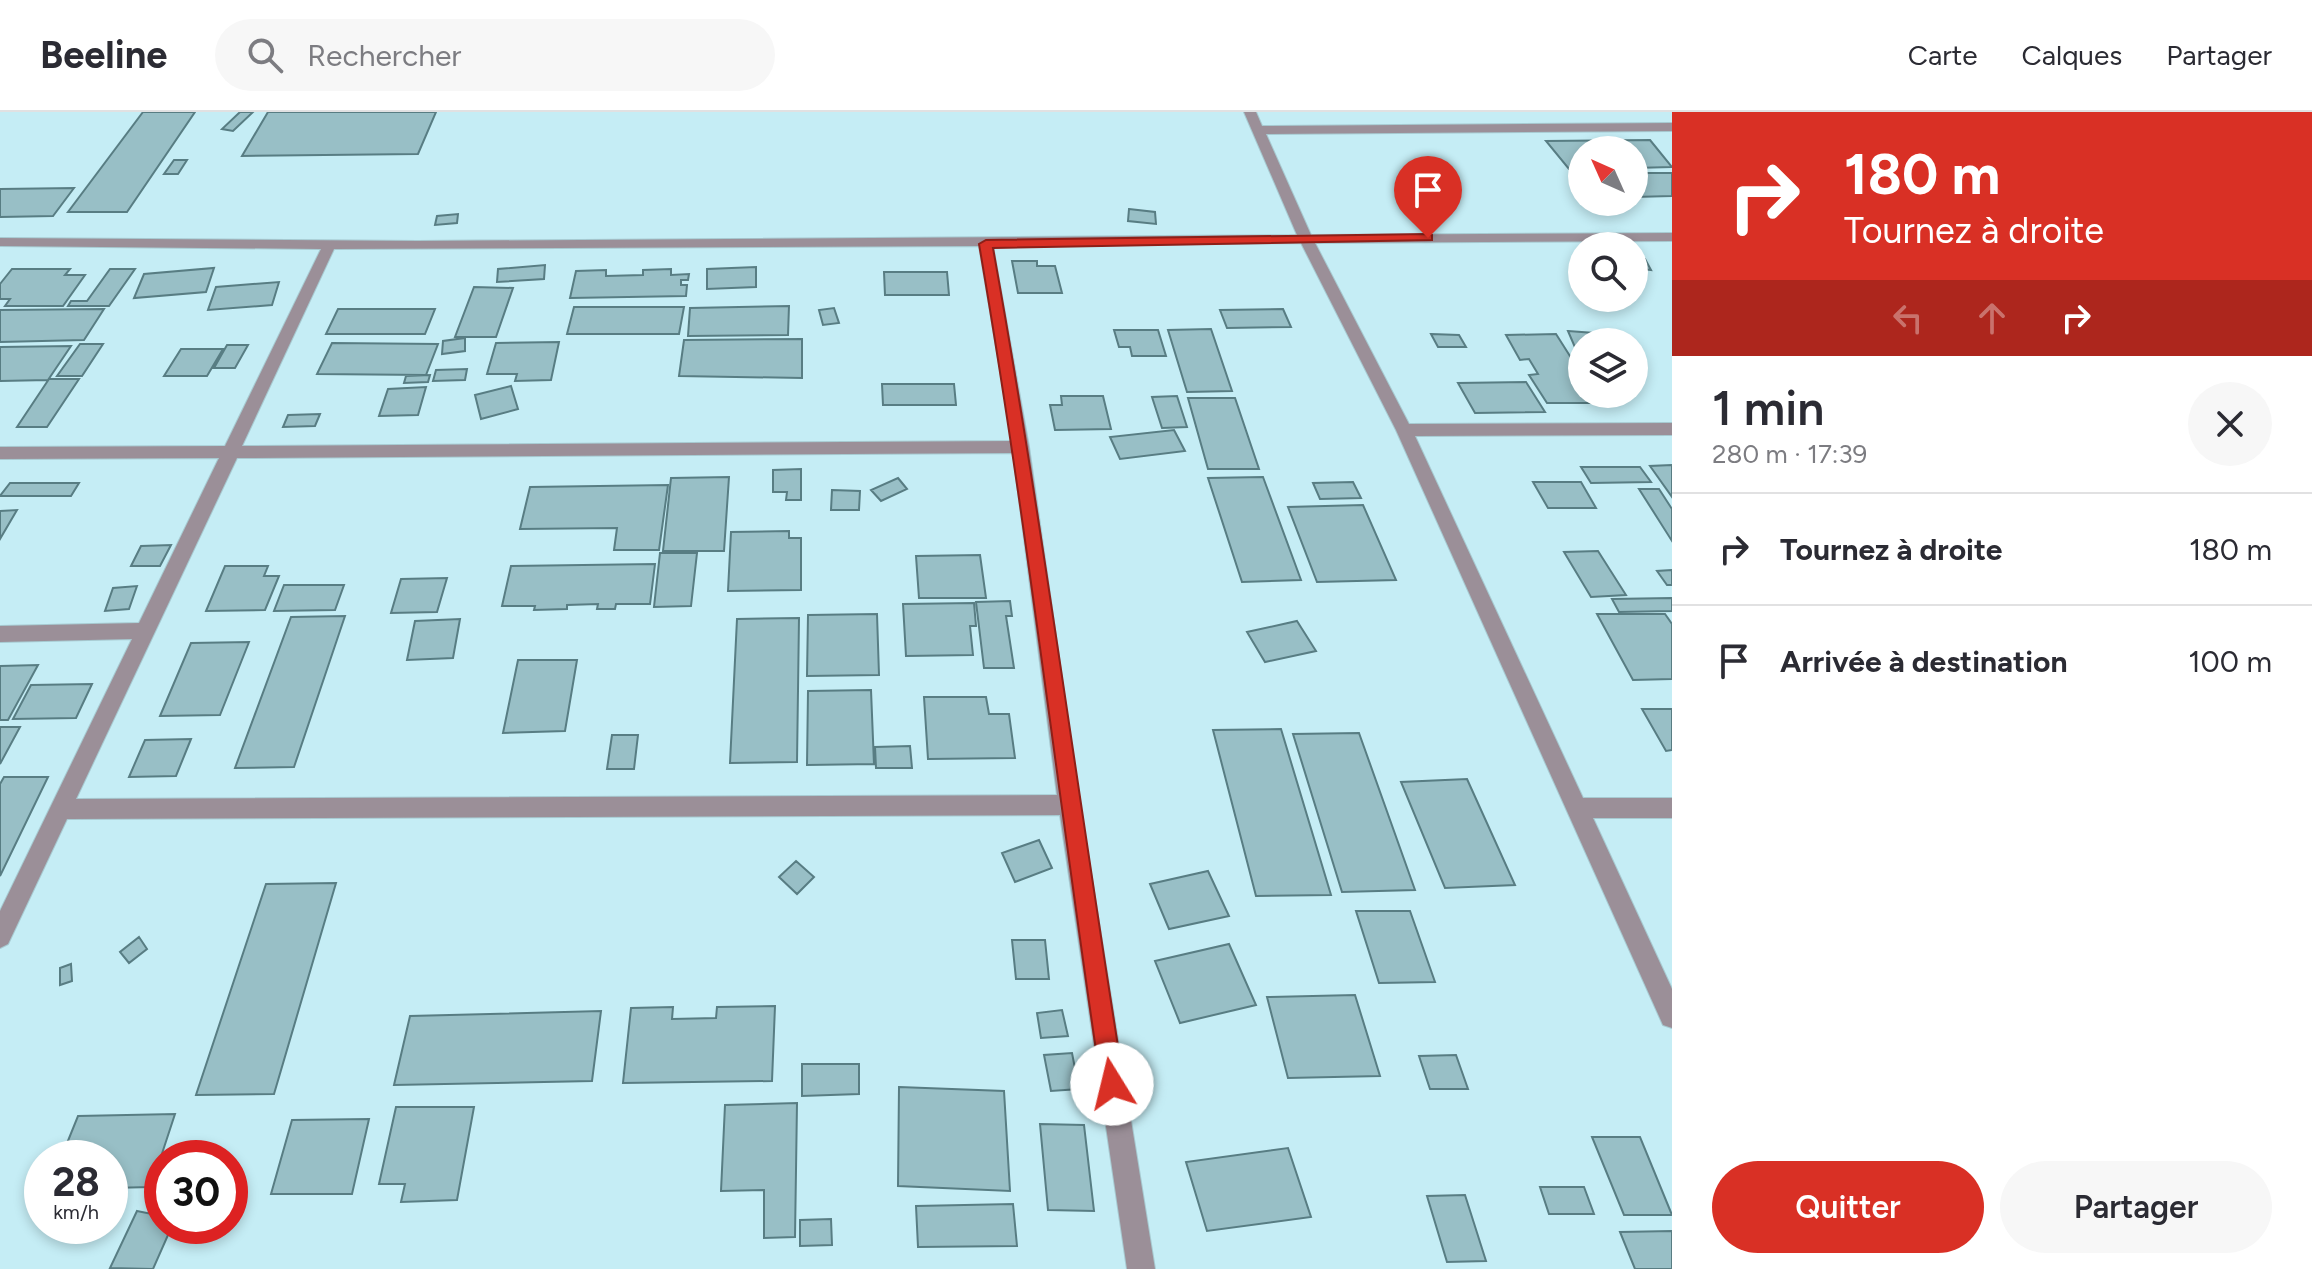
<!DOCTYPE html>
<html lang="fr">
<meta charset="utf-8">
<style>
body{margin:0;font-family:Figtree,sans-serif;background:#f7f7f7;color:#2b2b33;height:100vh;display:flex;flex-direction:column;font-size:30px;white-space:nowrap}
*{box-sizing:border-box;margin:0}
p{font-size:26px;color:#7c7c81}
.icon{flex:none;width:44px;height:44px;fill:none;stroke:currentColor;stroke-width:2;stroke-linecap:round;stroke-linejoin:round}
.map{position:relative;flex:1;overflow:hidden}
.sheet{display:flex;flex-direction:column;background:#fff;width:640px}
.sheet>*{flex:none}
.guide{background:#d93025;color:#fff;overflow:hidden}
.needle{width:52px;rotate:315deg}
.buttons{position:absolute;left:1568px;top:24px;display:grid;gap:16px}
.buttons a{display:grid;place-items:center;width:80px;height:80px;border-radius:50%;background:#fff;box-shadow:0 4px 12px #0003;font-size:40px}
.speed{position:absolute;left:24px;top:1028px;display:flex;gap:16px;font-size:40px;font-weight:700;text-align:center}
.speed>*{display:grid;place-content:center;width:104px;height:104px;border-radius:50%;background:#fff;box-shadow:0 4px 12px #0003;line-height:1}
.speed small{font-size:20px;font-weight:400}
.speed .limit{border:12px solid #d22;background:#fff;color:#111}
.pin{position:absolute;display:grid;place-items:center;width:68px;height:68px;color:#fff;margin:-82px -34px;border-radius:50% 50% 50% 0;rotate:-45deg;box-shadow:0 0 8px #0007}
.pin .icon{rotate:45deg}
.me{position:absolute;width:88px;margin:-44px;rotate:351deg;stroke-linejoin:round;filter:drop-shadow(0 0 6px #0008)}
.turn{display:flex;align-items:center;gap:28px;height:168px;padding:0 40px;font-size:36px}
.turn .icon{width:104px;height:104px;stroke-width:2.5}
.turn b{display:block;font-size:56px;line-height:68px}
.lanes{display:flex;align-items:center;height:76px;padding:0 40px;background:#0003;justify-content:center;gap:40px;direction:ltr}
.lanes .off{opacity:.35}
.round{display:grid;place-items:center;flex:none;width:84px;height:84px;border-radius:42px;background:#f7f7f7}
.overview{display:flex;align-items:center;justify-content:space-between;height:136px;padding:0 40px}
h1{font-size:48px;font-weight:600;line-height:60px}
.button{display:flex;gap:16px;margin-top:auto;padding:16px 40px}
.button a{flex:1;height:92px;border-radius:48px;background:#d93025;color:#fff;font-size:32px;font-weight:600;line-height:92px;text-align:center}
.button a+a{background:#f7f7f7;color:#2b2b33}
ul{padding:0;list-style:none}
li{display:flex;align-items:center;gap:24px;height:112px;padding:0 40px;border-top:2px solid #e1e1e2}
li div{flex:1}
li b{display:block;font-size:30px}
li em{font-style:normal}
header{display:flex;align-items:center;gap:48px;box-sizing:border-box;height:112px;padding:0 40px;background:#fff;border-bottom:2px solid #e1e1e2}
header strong{font-size:38px}
nav{display:flex;gap:44px;margin-inline-start:auto;font-size:28px}
.search{width:560px;height:72px;background:#f7f7f7;display:flex;align-items:center;gap:20px;box-sizing:border-box;padding:0 28px;border-radius:44px;color:#7c7c81;font-size:30px}
main{display:flex;flex:1;min-height:0}
.map>svg:first-child{display:block}
</style>
<header>
<strong>Beeline</strong>
<div class="search"><svg class="icon" aria-label="search" viewBox="0 0 24 24"><circle cx="10" cy="10" r="6"/><path d="M15 15l6 6"/></svg>Rechercher</div>
<nav><a>Carte</a><a>Calques</a><a>Partager</a></nav>
</header>
<main>
<div class="map">
<svg width="1672" height="1157" viewBox="0 0 1672 1157">
<rect width="100%" height="100%" fill="#c5edf5"/>
<!-- building -->
<path fill="#98bfc6" stroke="#587d83" stroke-width="2" d="M143,0H195L127,100H68Z
M240,0H253L233,19L222,17Z
M268,0H436L418,42L242,44Z
M1650,28L1672,55L1634,56V38H1582V57H1569L1546,29Z
M174,48H187L178,62H164Z
M1634,61H1672V84L1634,85Z
M74,76L53,104L0,105V77Z
M1398,86L1445,90L1448,97L1400,94Z
M1129,97L1155,100L1156,112L1128,109Z
M458,102L457,111L435,113L437,104Z
M1634,146L1645,147L1651,158L1634,156Z
M1012,149H1037V154H1055L1062,181H1018Z
M545,153L544,167L497,170L498,157Z
M756,155V175L707,177V157Z
M214,156L206,180L134,186L144,162Z
M12,157H70L65,163H85L63,194H5L10,187H0V172Z
M110,157H135L109,194H68L71,189H87Z
M671,157V163L689,162L688,168H681V173H687L686,184L570,186L576,159L606,158V164L643,163V158Z
M884,160H947L949,183H885Z
M279,170L272,193L208,198L216,175Z
M474,175L513,176L496,225H455Z
M789,194L788,223L688,224L690,196Z
M574,195H684L679,222H567Z
M834,196L839,211L823,213L819,198Z
M104,197L84,228L0,230V198Z
M338,197H435L425,222H326Z
M1283,197L1291,215L1227,216L1220,198Z
M1211,217L1232,279L1187,280L1168,218Z
M1114,218H1158L1166,244H1132L1130,235H1119Z
M1568,219L1622,223L1625,230H1582L1580,247Z
M1431,222L1459,223L1466,235H1438Z
M1556,222L1582,263V282H1594L1600,291H1547L1529,263L1538,262L1529,247L1520,248L1506,223Z
M465,226V239L442,242L443,229Z
M802,227V266L679,264L684,228Z
M559,230L551,268L515,269L517,262H487L496,231Z
M332,231L438,232L426,263L317,262Z
M80,232H103L82,264H57Z
M227,233H248L235,256H214Z
M71,234L48,268L0,269V235Z
M181,237H223L207,264H164Z
M467,257L465,268L433,269L436,258Z
M430,263L428,270L404,271L406,264Z
M49,267H79L47,315H17Z
M1526,270L1545,300L1475,301L1458,271Z
M882,272H954L956,293H883Z
M511,274L518,297L481,307L475,283Z
M426,275L418,303L379,304L388,277Z
M1061,284H1103L1111,317L1055,318L1050,293H1062Z
M1177,284L1187,315L1162,316L1152,285Z
M1188,286H1235L1259,357H1208Z
M320,302L315,314L283,315L288,303Z
M1174,318L1185,339L1120,347L1110,325Z
M1672,353V385L1650,354Z
M1581,355H1640L1651,370L1591,371Z
M801,357V388H786L787,380H773V358Z
M729,365L724,439H663L671,366Z
M1263,365L1301,468L1242,470L1208,366Z
M898,366L907,377L881,389L871,378Z
M1353,370L1361,386L1320,387L1313,371Z
M1533,370H1581L1596,396H1548Z
M10,371H79L71,384H0Z
M668,373L659,438H614L617,416L520,417L530,375Z
M1639,377H1659L1672,397V429Z
M832,378L860,379L859,398H831Z
M1363,393L1396,468L1317,470L1288,395Z
M17,398L0,427V399Z
M789,419V426H801V478L728,479L731,420Z
M171,433L160,454H131L141,434Z
M1598,439L1626,483L1591,485L1564,440Z
M660,441H697L691,494L654,495Z
M980,443L986,486H919L916,444Z
M655,452L650,492H616L615,497H597L598,492L567,493V497L534,498L535,494H502L511,454Z
M225,454H268L264,464H279L265,498L206,499Z
M1672,458V473H1667L1657,459Z
M447,466L437,500L391,501L401,467Z
M284,473H344L335,498L274,499Z
M137,474L129,497L105,499L113,476Z
M1672,486V499L1619,500L1612,487Z
M1010,489L1012,504H1006L1014,556H984L976,490Z
M974,491L976,514H970L973,543L906,544L903,492Z
M877,502L879,563L807,564L808,503Z
M1597,502H1665L1672,512V567L1633,568Z
M345,504L294,655L235,656L291,505Z
M799,506L797,650L730,651L737,507Z
M460,507L453,546L407,548L415,509Z
M1297,509L1316,539L1265,550L1247,520Z
M249,530L220,603L160,604L191,531Z
M518,548H577L565,619L503,621Z
M38,553L8,608H0V554Z
M92,572L76,606L13,607L31,573Z
M871,578L874,652L807,653L808,579Z
M924,585H986L989,602H1009L1015,646L928,647Z
M1642,597H1672V638L1666,639Z
M0,615H20L0,652Z
M1281,617L1331,783L1256,784L1213,618Z
M1359,621L1415,778L1342,780L1293,622Z
M612,623H638L634,657H607Z
M191,627L176,664L129,665L145,628Z
M910,634L912,656H876L875,635Z
M4,665H48L0,764V672Z
M1467,667L1515,773L1445,776L1401,670Z
M1039,728L1052,756L1015,770L1002,741Z
M796,749L814,765L797,782L779,765Z
M1208,759L1229,804L1169,817L1150,772Z
M336,771L274,982L196,983L266,772Z
M1356,799H1410L1435,870L1379,871Z
M139,825L147,837L129,851L120,840Z
M1012,828H1045L1049,867H1016Z
M1229,832L1256,893L1180,911L1155,849Z
M71,852L72,869L60,873V856Z
M1355,883L1380,964L1288,966L1267,885Z
M775,894L772,969L623,971L631,896L673,895L672,907L716,906L717,895Z
M1062,898L1068,924L1041,926L1037,901Z
M601,899L592,969L394,973L410,904Z
M1072,941L1079,977L1051,979L1044,943Z
M1456,943L1468,977H1430L1419,944Z
M802,952H859V982L802,984Z
M899,975L1004,979L1010,1079L898,1074Z
M797,991L795,1125L764,1126V1078L721,1079L725,993Z
M396,995H474L457,1088L401,1090L405,1072H379Z
M175,1002L151,1075L110,1076V1046H61L78,1004Z
M369,1007L352,1082H271L292,1008Z
M1040,1012L1084,1013L1094,1099L1048,1098Z
M1592,1025H1640L1672,1103H1624Z
M1288,1036L1311,1105L1207,1119L1186,1050Z
M1540,1075H1584L1594,1102H1549Z
M1465,1083L1486,1149L1447,1150L1427,1084Z
M1013,1092L1017,1134L918,1135L916,1094Z
M137,1099L162,1104V1114H172L153,1157L110,1156Z
M831,1107L832,1133L800,1134V1108Z
M1672,1119V1157H1635L1620,1120Z"/>
<g fill="none" stroke-linecap="round" stroke-linejoin="round">
<!-- minor casing -->
<g stroke="#a7cad1" stroke-width="2">
<path id="minor" d="M1244,0H1256L1262,14L1672,11V19L1266,22L1311,123L1672,121V129L1315,131L1409,312L1672,311V323L1415,324L1583,686H1672V706H1593L1672,877V916L1663,913L1396,318L1301,131L993,134L1029,335L1080,693L1155,1157H1127L1060,703L67,707L8,832L0,836V799L132,527L0,530V514L139,511L219,346L0,347V335L225,334L321,137L0,134V126L418,129L1297,123ZM979,134L1012,329L242,334L334,137ZM1013,341L1057,683L76,687L237,346Z"/>
</g>
<!-- minor -->
<use href="#minor" fill="#9b8f98" fill-rule="evenodd"/>
</g>
<!-- route -->
<path fill="#d93025" stroke="#8d1f18" stroke-width="2" d="M1428,122L1432,123V128L993,136C1043,413 1079,693 1124,972L1120,980L1112,983L1104,980L1101,972C1059,692 1027,411 979,132L986,128Z"/>
</svg>
<div class="buttons">
<a><svg class="needle" viewBox="-14 -14 28 28"><path d="M0-13l5 13h-10z" fill="#e53935"/><path d="M0 13l5-13h-10z" fill="#7c7c81"/></svg></a>
<a><svg class="icon" aria-label="search" viewBox="0 0 24 24"><circle cx="10" cy="10" r="6"/><path d="M15 15l6 6"/></svg></a>
<a><svg class="icon" aria-label="layers" viewBox="0 0 24 24"><path d="M12 4l9 5-9 5-9-5zM3 14l9 5 9-5"/></svg></a>
</div>
<div class="speed"><div>28<small>km/h</small></div><div class="limit">30</div></div>
<div class="pin" style="left:1428px;top:126px;background:#d93025"><svg class="icon" aria-label="arrive" viewBox="0 0 24 24"><path d="M6 21V4h12l-3 4 3 4H6"/></svg></div>
<svg class="me" style="left:1112px;top:972px" viewBox="-20 -20 40 40"><circle r="19" fill="#fff"/><path d="M0-13L10 11 0 6-10 11z" fill="#d93025"/></svg>
</div>
<section class="sheet">
<div class="guide">
<div class="turn"><svg class="icon" aria-label="right" viewBox="0 0 24 24"><path d="M7 20v-9h11M14 6l5 5-5 5"/></svg><div><b>180 m</b>Tournez à droite</div></div>
<div class="lanes"><svg class="icon off" aria-label="left" viewBox="0 0 24 24"><path d="M17 20v-9H6M10 6l-5 5 5 5"/></svg><svg class="icon off" aria-label="ahead" viewBox="0 0 24 24"><path d="M12 20V5M6 11l6-6 6 6"/></svg><svg class="icon" aria-label="right" viewBox="0 0 24 24"><path d="M7 20v-9h11M14 6l5 5-5 5"/></svg></div>
</div>
<div class="overview"><div><h1>1 min</h1><p>280 m · 17:39</p></div><a class="round"><svg class="icon" aria-label="close" viewBox="0 0 24 24"><path d="M6 6l12 12M18 6L6 18"/></svg></a></div>
<ul>
<li><svg class="icon" aria-label="right" viewBox="0 0 24 24"><path d="M7 20v-9h11M14 6l5 5-5 5"/></svg><div><b>Tournez à droite</b></div><em>180 m</em></li>
<li><svg class="icon" aria-label="arrive" viewBox="0 0 24 24"><path d="M6 21V4h12l-3 4 3 4H6"/></svg><div><b>Arrivée à destination</b></div><em>100 m</em></li>
</ul>
<div class="button"><a>Quitter</a><a>Partager</a></div>
</section>
</main>
